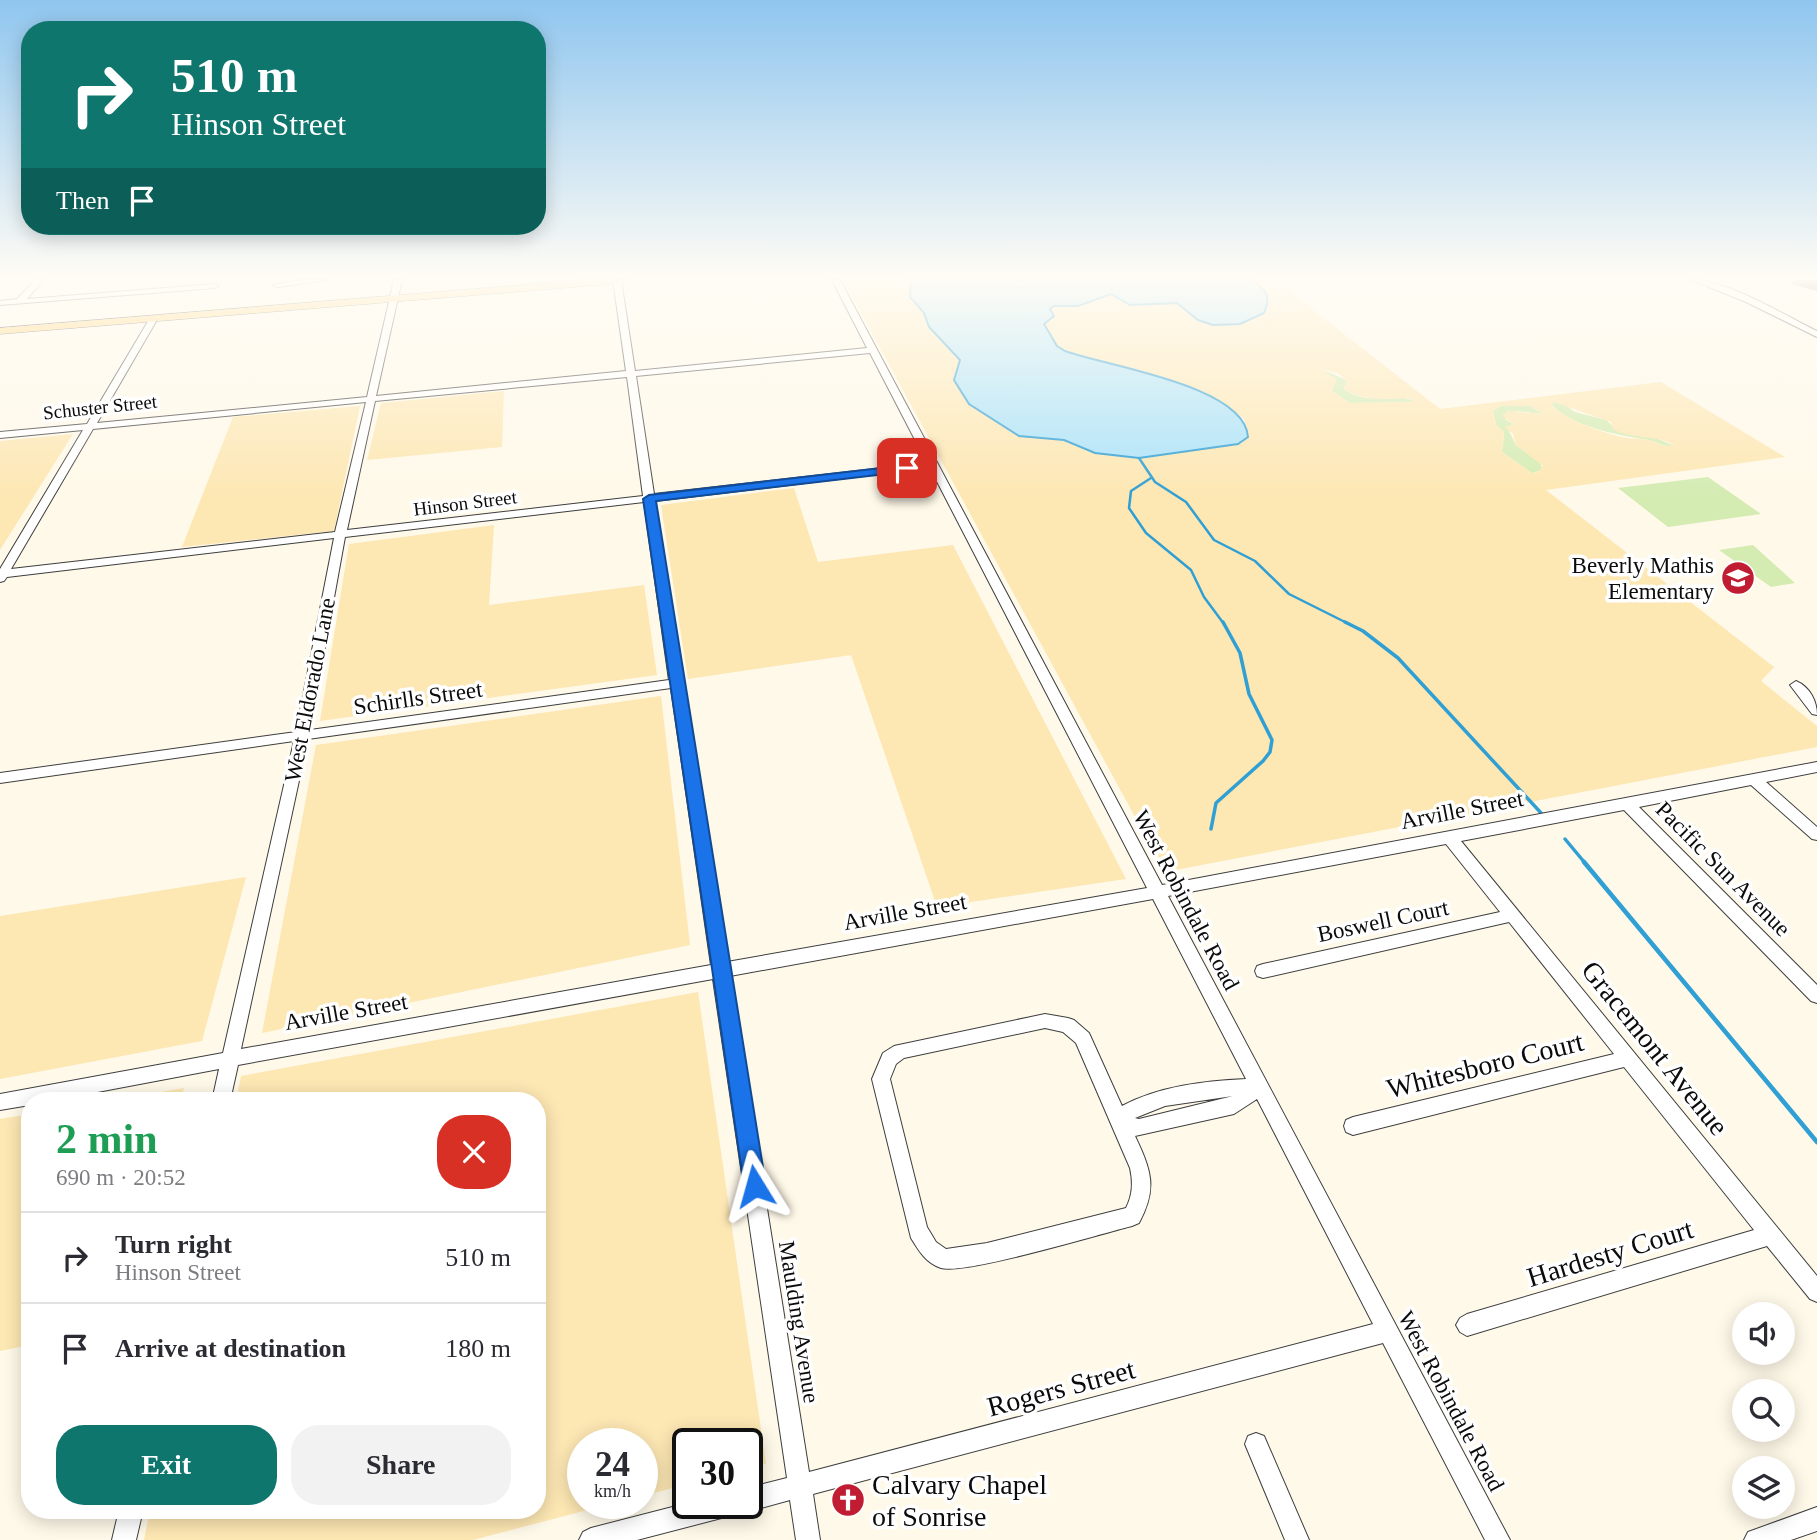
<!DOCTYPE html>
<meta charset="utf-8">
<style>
body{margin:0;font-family:Georgia,serif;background:#f2f2f3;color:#2b2b33;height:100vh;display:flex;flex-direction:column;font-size:26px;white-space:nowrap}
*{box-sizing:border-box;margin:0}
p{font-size:23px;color:#7c7c81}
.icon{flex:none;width:38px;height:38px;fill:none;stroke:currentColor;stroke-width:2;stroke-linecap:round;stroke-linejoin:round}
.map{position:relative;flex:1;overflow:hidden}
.panel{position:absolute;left:21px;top:1092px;width:525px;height:427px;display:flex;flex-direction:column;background:#fff;border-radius:28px;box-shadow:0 4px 18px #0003}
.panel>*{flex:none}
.banner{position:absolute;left:21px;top:21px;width:525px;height:214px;border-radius:28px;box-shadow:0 4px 18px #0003;background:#0f766e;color:#fff;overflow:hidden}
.fabs{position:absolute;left:1732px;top:1302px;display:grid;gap:14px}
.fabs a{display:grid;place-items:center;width:63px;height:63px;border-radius:50%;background:#fff;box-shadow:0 4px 18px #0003;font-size:35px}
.speed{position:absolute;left:567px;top:1428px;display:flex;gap:14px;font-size:35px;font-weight:700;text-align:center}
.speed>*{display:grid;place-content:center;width:91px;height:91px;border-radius:50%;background:#fff;box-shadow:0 4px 18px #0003;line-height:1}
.speed small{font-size:18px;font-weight:400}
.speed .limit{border:4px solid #111;border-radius:10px;background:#fff;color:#111}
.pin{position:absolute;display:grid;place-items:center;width:60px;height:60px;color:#fff;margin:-30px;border-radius:14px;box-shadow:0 4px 10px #0006}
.me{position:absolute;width:77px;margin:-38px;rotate:352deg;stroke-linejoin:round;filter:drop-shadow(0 0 5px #0008)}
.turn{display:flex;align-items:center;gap:24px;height:147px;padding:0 35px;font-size:32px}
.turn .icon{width:91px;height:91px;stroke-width:2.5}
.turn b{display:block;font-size:49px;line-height:60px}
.then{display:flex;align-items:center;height:66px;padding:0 35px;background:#0003;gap:14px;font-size:26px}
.round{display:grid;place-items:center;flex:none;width:74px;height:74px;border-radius:28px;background:#f2f2f3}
.summary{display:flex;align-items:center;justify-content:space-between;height:119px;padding:0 35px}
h1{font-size:42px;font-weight:800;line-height:52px;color:#1e9e55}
.button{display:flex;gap:14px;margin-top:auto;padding:14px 35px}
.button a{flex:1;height:80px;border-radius:28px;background:#0f766e;color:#fff;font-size:28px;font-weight:800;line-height:80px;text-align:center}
.button a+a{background:#f2f2f3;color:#2b2b33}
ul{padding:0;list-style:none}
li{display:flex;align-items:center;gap:21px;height:91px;padding:0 35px;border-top:2px solid #e1e1e2}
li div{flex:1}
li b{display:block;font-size:26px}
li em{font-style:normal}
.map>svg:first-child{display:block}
</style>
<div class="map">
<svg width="1817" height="1540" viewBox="0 0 1817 1540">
<rect width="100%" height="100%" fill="#fff9e9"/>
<!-- green -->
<path fill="#d4ebb2" d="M1321,369L1347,380L1344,389C1371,408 1397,390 1415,402L1350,403L1331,391L1333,388Z
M1554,402H1561L1575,412L1606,420L1620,432L1658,439L1675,446C1661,448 1658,441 1644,439C1616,435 1571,426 1551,404Z
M1501,406H1530L1544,414L1516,411L1505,419L1515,425L1509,431L1516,445L1540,463L1543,470L1532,473L1502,452L1504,435L1496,425L1493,410Z
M1708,477L1761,514L1668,527L1618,488Z
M1753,545L1795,583L1771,587L1719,550Z"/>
<!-- sand -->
<path fill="#fde7b3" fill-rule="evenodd" d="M843,280H911L910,297L924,313L929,327L960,361L955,372L957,385L966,400L1019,436L1064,440L1095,453L1139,458L1238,444L1247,428L1243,418L1183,384L1065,351L1057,346L1044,324L1054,306L1071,307L1111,294L1138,306L1177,303L1205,323L1240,324L1264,313L1269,300L1266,290L1250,280H1275L1440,409L1661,382L1785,457L1546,490L1774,667L1761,681L1817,726V747L1165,872ZM1322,369L1339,374L1347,380L1344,389C1365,402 1385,399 1409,398L1414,402L1350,403L1332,391L1337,380ZM1554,402L1611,422L1613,429C1631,440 1656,434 1674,445C1661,447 1660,444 1649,440C1642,438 1634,439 1627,438C1605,434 1565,420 1551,404ZM1530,406L1544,414L1508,411L1502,416L1514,424L1505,427L1513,434L1516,445L1543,466L1538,472L1532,473L1502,452L1504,432L1496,425L1493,410L1501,406Z
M504,391L502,447L367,460L381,403Z
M360,406L334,531L182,547L233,417Z
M73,434L0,550V441Z
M794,488L818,562L953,545L1126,879L937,907L851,655L688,679L661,505Z
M494,525L489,605L644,585L657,675L320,721L349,544Z
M661,696L690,945L262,1033L316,745Z
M246,877L202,1041L0,1079V916Z
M698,992L766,1464L747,1468V1444H688V1484L642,1496V1444H583V1503H614L473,1540H144L150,1510H537V1101H236L241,1076Z
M184,1088L181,1101H107Z
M30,1114V1345L0,1351V1119Z"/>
<!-- water -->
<path fill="#abe2f9" stroke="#2f9fd4" stroke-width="2" d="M911,280H1250C1266,289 1272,295 1264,313L1240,324L1213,325L1198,320L1177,303L1130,305L1111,294L1078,306H1054L1050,309L1054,316L1044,324L1057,346L1065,351C1105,366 1245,385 1248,437L1238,444L1139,458L1095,453L1064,440L1019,436L969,404L954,380L960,360L929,327L924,313L910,297Z"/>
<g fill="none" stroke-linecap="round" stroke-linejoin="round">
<!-- stream-far2 -->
<path stroke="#2f9fd4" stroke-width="2.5" d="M1139,458L1155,482L1186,502L1214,540L1255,561L1289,594L1349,624
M1151,478L1131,491L1129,508L1146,533L1191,570L1204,597L1224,624"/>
<!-- stream-far1 -->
<path stroke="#2f9fd4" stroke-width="3.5" d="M1345,622L1363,631L1398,658L1542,814
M1211,829L1216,803L1263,761L1270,752L1272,740L1249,694L1240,653L1223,622
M1565,839L1585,863"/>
<!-- stream -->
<path stroke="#2f9fd4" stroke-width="4.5" d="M1584,862L1817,1142"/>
<!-- minor casing -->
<g stroke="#3e3e3e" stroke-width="2">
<path id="minor" d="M35,280H43L27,299L215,284L219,286L215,288L0,305V301L17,299Z
M299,280H327L277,287L273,285Z
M394,280H402L376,396L626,371L613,280H621L635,371L867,348L832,280H840L1162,885L1817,762V772L1766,782L1817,827V840L1812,839L1751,785L1639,807L1817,985V1003L1811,1001L1624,810L1461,841L1817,1276V1302L1810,1299L1767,1246L1467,1336L1460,1332L1456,1325L1460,1318L1467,1314L1754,1230L1624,1067L1353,1135L1346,1132L1344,1126L1346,1120L1353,1117L1614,1054L1509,922L1263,978L1257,976L1255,971L1257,966L1263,964L1500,912L1446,844L1168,896L1510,1540H1485L1383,1343L813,1494L820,1540H796L790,1500L747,1512L742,1510L733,1515L637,1540H579L583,1532L591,1528L688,1503H747V1488L787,1478L713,979L238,1065L230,1101H212L219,1069L50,1101H30V1105L0,1110V1094L223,1053L294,741L0,783V773L296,732L334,538L7,577L4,581L0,582V569L83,430L0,438V432L87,424L150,318L154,316L158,318L97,423L367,397ZM870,353L927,463L654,494L636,376ZM627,377L643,496L347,530L375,401ZM366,402L335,532L11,569L93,429ZM930,468L1147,888L727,962L655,501ZM644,502L669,680L310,730L345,537ZM671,688L711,965L241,1049L308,739ZM1153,899L1246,1079C1205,1081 1159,1086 1122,1106L1089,1033L1074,1020L1068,1018L1045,1014L894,1046L883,1053L872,1079L911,1238C919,1251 926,1263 941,1268C964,1275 1100,1234 1132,1226L1139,1223C1158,1188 1151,1170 1135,1136L1234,1114L1257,1099L1373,1324L809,1472L730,976ZM1045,1028L1063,1032L1076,1043L1130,1168C1133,1182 1133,1194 1126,1208L987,1243L946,1249L936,1242L927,1227L890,1079L896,1064L904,1058ZM1233,1096L1139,1119L1135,1118L1165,1106Z
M1692,280C1728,280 1784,315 1817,331V337L1746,302Z
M1796,681C1810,687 1817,701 1817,715L1812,714L1790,685Z
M1256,1433L1264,1436L1309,1540H1285L1245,1444L1248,1436Z
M1817,1507V1531L1791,1540H1744L1748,1532Z
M119,1510H143L136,1540H112Z"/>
</g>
<!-- major casing -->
<g stroke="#1c1c1c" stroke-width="1">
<path id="major" d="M584,280H628L623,283L0,334V328Z"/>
</g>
<!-- minor -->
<use href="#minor" fill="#fff" fill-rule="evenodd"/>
<!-- major -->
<use href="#major" fill="#ffc959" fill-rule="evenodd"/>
</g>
<!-- wall -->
<path fill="#48403d" d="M1793,280H1817V291L1791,284Z"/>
<!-- sky -->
<linearGradient id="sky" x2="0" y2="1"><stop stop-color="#8fc6ef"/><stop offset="0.56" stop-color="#fffcf5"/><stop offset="1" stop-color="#fffcf5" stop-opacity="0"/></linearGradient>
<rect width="1817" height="496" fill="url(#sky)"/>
<!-- route -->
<path fill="#1a73e8" stroke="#114b97" stroke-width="2" d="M907,465L913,468L911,471L656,501L766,1186L763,1194L755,1197L747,1194L744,1186L643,499L649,495Z"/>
<!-- icons -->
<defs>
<g id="school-disc" transform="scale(1.75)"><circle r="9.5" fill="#c11d32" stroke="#fff"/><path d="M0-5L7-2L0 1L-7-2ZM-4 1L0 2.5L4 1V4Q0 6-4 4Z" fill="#fff"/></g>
<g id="church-disc" transform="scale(1.75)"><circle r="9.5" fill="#c11d32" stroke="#fff"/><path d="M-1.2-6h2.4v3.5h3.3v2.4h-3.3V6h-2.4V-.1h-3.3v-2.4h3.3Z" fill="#fff"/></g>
</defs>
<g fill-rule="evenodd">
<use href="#school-disc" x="1738" y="578"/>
<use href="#church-disc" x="848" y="1500"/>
</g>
<g text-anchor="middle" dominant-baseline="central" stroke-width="7" stroke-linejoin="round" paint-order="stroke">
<!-- far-street labels -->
<g font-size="19" fill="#0b0b0b" stroke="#fff">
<text transform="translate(100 407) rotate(-6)">Schuster Street</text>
<text transform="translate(465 503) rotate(-7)">Hinson Street</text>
</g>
<!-- poi labels -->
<g font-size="23" fill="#0b0b0b" stroke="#fff" text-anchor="end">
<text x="1714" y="565">Beverly Mathis<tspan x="1714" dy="26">Elementary</tspan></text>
</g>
<!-- street labels -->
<g font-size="23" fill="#0b0b0b" stroke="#fff">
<text transform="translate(310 690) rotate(-79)">West Eldorado Lane</text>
<text transform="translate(418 698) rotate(-8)">Schirlls Street</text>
<text transform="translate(1462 810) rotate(-11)">Arville Street</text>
<text transform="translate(1723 869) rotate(45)">Pacific Sun Avenue</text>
<text transform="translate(1186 900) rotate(62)">West Robindale Road</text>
<text transform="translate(905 912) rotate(-10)">Arville Street</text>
<text transform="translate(1383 921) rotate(-12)">Boswell Court</text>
<text transform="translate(346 1012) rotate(-10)">Arville Street</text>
<text transform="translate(799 1322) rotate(81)">Maulding Avenue</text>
<text transform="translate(1451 1401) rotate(62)">West Robindale Road</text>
</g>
<!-- near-street labels -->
<g font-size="28" fill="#0b0b0b" stroke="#fff">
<text transform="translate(1655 1048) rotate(51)">Gracemont Avenue</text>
<text transform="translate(1485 1065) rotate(-14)">Whitesboro Court</text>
<text transform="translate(1610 1253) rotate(-17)">Hardesty Court</text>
<text transform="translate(1061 1388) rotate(-15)">Rogers Street</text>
</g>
<!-- near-poi labels -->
<g font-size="28" fill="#0b0b0b" stroke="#fff" text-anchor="start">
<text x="872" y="1484">Calvary Chapel<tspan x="872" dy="32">of Sonrise</tspan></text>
</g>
</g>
</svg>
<div class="fabs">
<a><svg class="icon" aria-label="sound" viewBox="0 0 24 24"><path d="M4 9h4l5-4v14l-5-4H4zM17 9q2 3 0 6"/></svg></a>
<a><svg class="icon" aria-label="search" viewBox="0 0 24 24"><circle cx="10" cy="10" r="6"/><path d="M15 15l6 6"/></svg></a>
<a><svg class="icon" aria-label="layers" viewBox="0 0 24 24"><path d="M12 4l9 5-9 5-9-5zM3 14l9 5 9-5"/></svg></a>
</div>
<div class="speed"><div>24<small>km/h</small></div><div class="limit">30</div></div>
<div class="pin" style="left:907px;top:468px;background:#d93025"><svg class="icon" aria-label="arrive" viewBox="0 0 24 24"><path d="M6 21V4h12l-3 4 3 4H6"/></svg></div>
<svg class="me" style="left:755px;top:1186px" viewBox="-20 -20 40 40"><path d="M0-17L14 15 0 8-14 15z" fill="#1a73e8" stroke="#fff" stroke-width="4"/></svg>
<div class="banner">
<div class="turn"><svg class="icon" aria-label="right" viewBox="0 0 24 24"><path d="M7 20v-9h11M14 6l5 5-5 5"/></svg><div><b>510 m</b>Hinson Street</div></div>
<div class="then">Then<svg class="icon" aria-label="arrive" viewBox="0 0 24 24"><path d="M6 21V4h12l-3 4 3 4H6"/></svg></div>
</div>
<section class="panel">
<div class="summary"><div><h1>2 min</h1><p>690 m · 20:52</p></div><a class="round" style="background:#d93025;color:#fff"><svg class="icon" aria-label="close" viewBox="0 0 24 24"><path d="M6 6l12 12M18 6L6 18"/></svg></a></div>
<ul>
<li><svg class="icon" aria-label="right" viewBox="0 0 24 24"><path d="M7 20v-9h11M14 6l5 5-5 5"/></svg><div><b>Turn right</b><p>Hinson Street</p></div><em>510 m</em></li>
<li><svg class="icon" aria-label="arrive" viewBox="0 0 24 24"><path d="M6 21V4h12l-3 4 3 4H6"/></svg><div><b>Arrive at destination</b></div><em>180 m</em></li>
</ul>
<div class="button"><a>Exit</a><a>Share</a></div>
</section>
</div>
